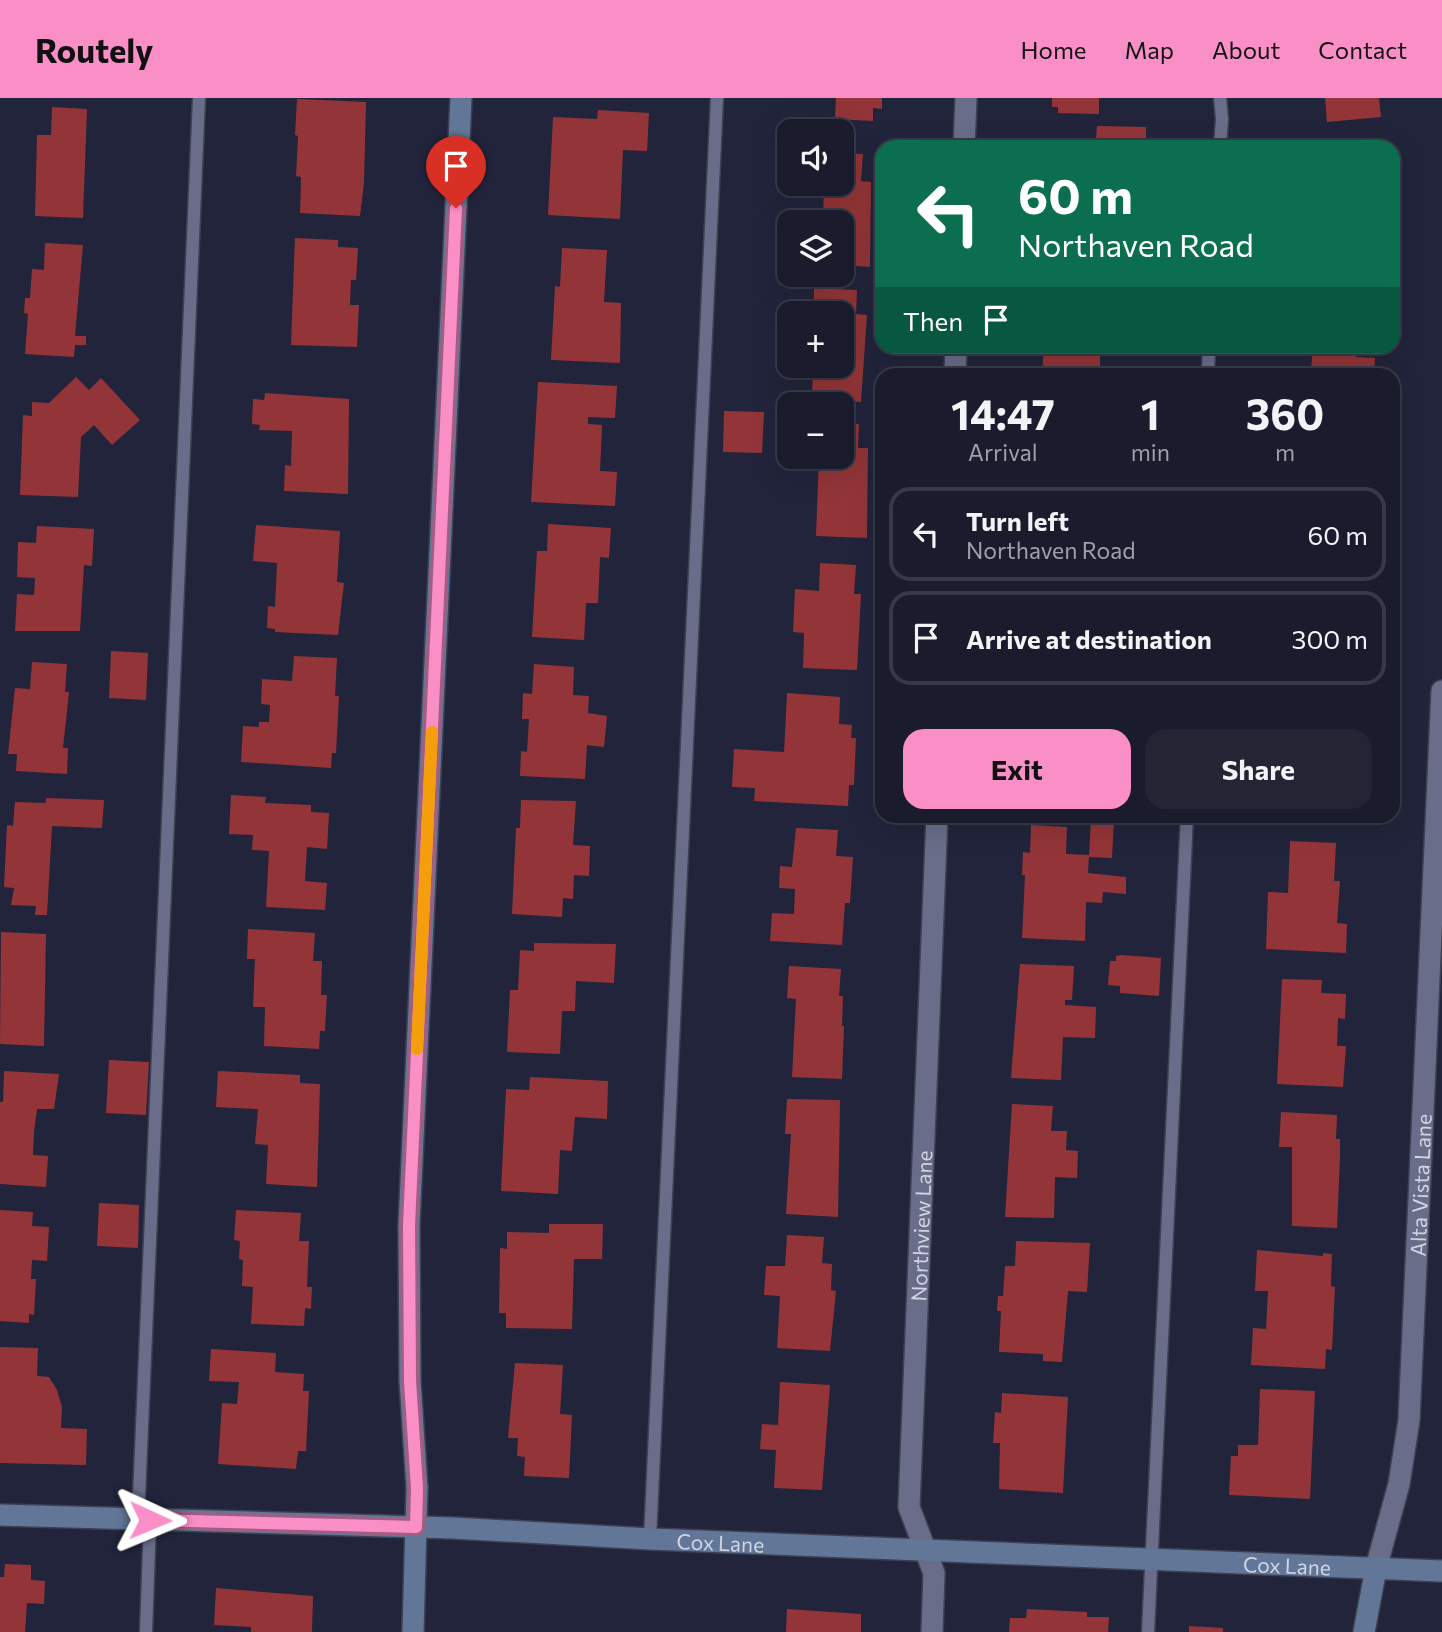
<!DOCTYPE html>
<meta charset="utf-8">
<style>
body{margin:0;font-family:Commissioner,sans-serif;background:#232434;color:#f1f3f6;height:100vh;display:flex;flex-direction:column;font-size:26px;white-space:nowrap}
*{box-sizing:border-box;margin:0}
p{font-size:23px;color:#9fa1a9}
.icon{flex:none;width:38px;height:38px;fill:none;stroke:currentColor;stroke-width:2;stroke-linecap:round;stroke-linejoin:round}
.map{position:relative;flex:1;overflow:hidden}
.drawer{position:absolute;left:875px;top:270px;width:525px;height:455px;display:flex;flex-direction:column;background:#1a1b2c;border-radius:21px;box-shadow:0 7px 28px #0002,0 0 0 2px #383948}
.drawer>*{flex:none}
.top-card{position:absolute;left:875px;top:42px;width:525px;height:214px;border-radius:21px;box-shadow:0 7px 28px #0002,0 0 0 2px #383948;background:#0b6e4f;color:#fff;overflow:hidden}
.buttons{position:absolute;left:777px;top:21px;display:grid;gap:14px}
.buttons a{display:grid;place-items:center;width:77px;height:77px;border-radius:14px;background:#1a1b2c;box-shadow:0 7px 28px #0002,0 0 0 2px #383948;font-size:35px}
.pin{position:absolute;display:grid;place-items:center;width:60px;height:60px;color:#fff;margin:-72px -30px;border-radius:50% 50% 50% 0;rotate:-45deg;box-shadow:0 0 7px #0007}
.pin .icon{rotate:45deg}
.me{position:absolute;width:77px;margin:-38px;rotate:91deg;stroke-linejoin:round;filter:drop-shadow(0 0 5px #0008)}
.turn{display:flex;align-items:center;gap:24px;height:147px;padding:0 28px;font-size:32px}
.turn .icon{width:91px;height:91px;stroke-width:2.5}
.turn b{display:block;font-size:49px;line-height:60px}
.then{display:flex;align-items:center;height:66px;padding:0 28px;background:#0003;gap:14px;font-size:26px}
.eta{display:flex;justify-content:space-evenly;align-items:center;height:119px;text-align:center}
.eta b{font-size:42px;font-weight:700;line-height:49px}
.button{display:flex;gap:14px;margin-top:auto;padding:14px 28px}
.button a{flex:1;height:80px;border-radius:21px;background:#fa8fc8;color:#111;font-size:28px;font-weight:700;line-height:80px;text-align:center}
.button a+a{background:#232434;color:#f1f3f6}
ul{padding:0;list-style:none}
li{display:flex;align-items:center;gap:21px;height:94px;margin:0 14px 10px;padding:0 14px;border:4px solid #383948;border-radius:21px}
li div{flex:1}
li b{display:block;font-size:26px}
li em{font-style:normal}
header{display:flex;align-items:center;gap:42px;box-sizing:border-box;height:98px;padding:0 35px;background:#fa8fc8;color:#111}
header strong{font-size:33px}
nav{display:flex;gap:38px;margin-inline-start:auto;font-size:24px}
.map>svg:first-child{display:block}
</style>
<header>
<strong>Routely</strong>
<nav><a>Home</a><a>Map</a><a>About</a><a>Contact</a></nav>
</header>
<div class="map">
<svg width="1442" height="1534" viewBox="0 0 1442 1534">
<rect width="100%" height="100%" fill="#22243b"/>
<!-- building -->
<path fill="#933538" d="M836,0H882V11L873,10V23L835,21Z
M1052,0H1099V16L1058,15V9H1052Z
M1325,0H1379L1381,19L1327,24Z
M297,1L366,4L364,85L360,118L300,115L301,79L296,78L298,38L295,37Z
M52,9L87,11L83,120L35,118L37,37H51Z
M598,12L649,15L647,53L623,52L620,121L548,117L553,19L597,21Z
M1097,28L1146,29V49H1065V41H1096Z
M842,55L863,56L861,83L871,84L870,169L842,167V124H823L824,86H842Z
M295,140L338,142V149L358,150L356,182H351L350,207H359L357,249L291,247Z
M45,145L83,147L75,238H86V247H75L74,259L25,256L28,216L24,215L25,200H30L32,171L44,172Z
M562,150L607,152L604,204L621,205L620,265L551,262L555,188L560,189Z
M814,190L857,192L856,216L867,217L861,304L812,301L813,268H842V215H814Z
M1044,248H1094V255H1100V267L1112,276H1042Z
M1294,248H1357L1356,259L1375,260L1374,276H1311L1312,258L1294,257Z
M76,279L89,292L101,280L140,322L112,347L94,327L81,339L78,399L20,397L23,317L32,318V304L49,305Z
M538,284L617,288L615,320L588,319V326L602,327L600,373L617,374L615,408L531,404Z
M265,295L349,301L348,396L284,393L285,367L291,368L292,333L259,332L260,327L252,326L253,301L264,302Z
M724,313L764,314L762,355L723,354Z
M842,326H859L858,350H868L867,440L816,438L819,359H842Z
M548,426L611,430L609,460L600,459L598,505H586L584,542L532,539L537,453H547Z
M256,427L340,433L337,484L344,485L338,537L275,534V531L267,530L268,508L275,509L277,465L253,463Z
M37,428L94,431L92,468L84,467L80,533H15L17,496L34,497L35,480L17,479L18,444L36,445Z
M820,465L856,467L854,496H861L857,572L803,570L804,535L793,534L795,491L819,493Z
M111,553L148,555L146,602L109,600Z
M294,558L337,560L335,598H339L336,655H332L331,670L241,664L243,628L259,629V624H269L270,607L261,606L262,581L292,583Z
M32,564L67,566L65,594H69L63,650H68L67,676L16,673L17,656H8L15,590L30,591Z
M534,566L574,569L573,597L589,598L588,615L607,618L604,649L587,647L585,681L520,678L521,653L527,654L529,621H522L523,595L532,596Z
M787,595L840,599L839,626L852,627L851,640H856L854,687H849L848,708L754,703L755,690L732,689L734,651L784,654Z
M231,697L266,699L265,705L311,707V714L329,715L327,751L307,749L305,783L327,785L325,812L266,809L269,753L252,752L253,737L229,736Z
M46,700L104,702L102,730L52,728L47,817H35L36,808L11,807L14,790L4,789L7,727L13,728L15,704L46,705Z
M521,702L576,703L573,747L590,748L589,778L574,777L573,801L563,800L562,819L512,816L516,730H520Z
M1091,721L1114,722L1112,760L1089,759Z
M1031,727L1067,729L1066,756L1089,757L1088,775L1126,779V796L1103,794L1102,805L1086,804L1085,843L1022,840L1025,777H1022L1023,754L1030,755Z
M796,730L838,732L836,758L853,759L850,805H845L842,847L770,843L772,815L794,816L795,791L779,790L780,768L792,769Z
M1290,743L1336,745L1334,783H1340L1337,825L1347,826L1346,855L1266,851L1268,794L1288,795Z
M248,831L315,835L313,863H322L321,897H327L325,933H320L319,951L264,948L265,909H253L255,861H247Z
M1,834L46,836L44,948L0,946Z
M534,845L616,846L614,885L576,883L575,913H562L560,956L507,954L510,892H518L520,852L534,853Z
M1122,857L1161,860L1159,898L1120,895V888L1108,887L1110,863H1116V858Z
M1020,866L1074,868L1072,902H1065V907L1096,909L1095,940L1063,939L1061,982L1011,980Z
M789,868L841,871L839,898H843L842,928H844L842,981L792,979L796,901L787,900Z
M1282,881L1322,882L1321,895L1346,896L1345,921L1338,920L1337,948H1346L1343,989L1277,986Z
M109,962L149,964L146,1017L106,1015Z
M4,973L59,976L54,1011H37L34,1034L33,1057L48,1058L46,1089L0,1086V1004H3Z
M218,973L300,977V985L320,986L317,1089L266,1086L268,1047L255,1046L258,1011L216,1009Z
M530,979L608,983L607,1021L575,1019L572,1053L560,1052L558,1096L501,1093L506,991L529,992Z
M787,1001L840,1002L838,1119L786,1116L791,1036H785Z
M1012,1006L1053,1008L1051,1033H1067L1066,1052L1078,1053L1077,1080L1055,1079L1054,1120L1005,1119Z
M1281,1014L1337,1017L1336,1041H1340V1058L1337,1130L1292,1128V1049H1279Z
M99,1105L139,1107L138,1150L97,1148Z
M0,1112L33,1114L32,1128L49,1129L47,1163L32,1162L31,1181H36L34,1217L29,1216V1225L0,1223Z
M236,1112L301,1115L299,1143H309L307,1189H312L311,1211L305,1210L304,1228L251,1226L253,1189L242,1188L243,1162L239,1161L240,1143L234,1142Z
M549,1126H603L602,1161H574L572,1231L506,1230V1215H499L500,1150L507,1151V1134L549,1135Z
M787,1137L824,1139L822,1165L832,1166L831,1192L836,1193L830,1253L777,1250L780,1198L764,1197L766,1168H785Z
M1016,1143L1090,1145L1087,1194L1068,1193L1062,1264L1043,1263V1256L999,1254L1001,1213H997L998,1198H1003L1005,1168H1015Z
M1257,1152L1323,1158V1155L1332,1156L1331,1188L1335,1189L1332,1252L1326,1251L1325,1271L1251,1267L1253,1230L1266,1231L1268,1193H1255Z
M0,1249L38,1250L37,1278L49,1279L57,1292L62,1309L61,1330L87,1331L86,1367L0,1365Z
M211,1251L276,1255L275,1274L304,1276L303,1293H309L306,1353H298L296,1371L218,1366L222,1305L237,1306L239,1284L209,1283Z
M515,1265L563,1267L560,1316L572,1317L569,1380L524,1378L525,1359L517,1358L518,1340H508Z
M780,1284L830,1287L822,1392L774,1390L776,1352L760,1351L762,1326L778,1327Z
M1260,1291L1315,1293L1310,1401L1229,1397L1231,1358H1238V1347H1258Z
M1002,1295L1068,1299L1063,1395L999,1391L1000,1345H993L995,1314L1001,1315Z
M5,1466L31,1467V1482L45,1483L44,1506L27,1505L25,1534H0V1479H4Z
M216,1490L313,1498L312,1534H251V1529L214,1527Z
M787,1511L861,1516V1534H786Z
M1027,1511L1087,1514V1519H1109L1108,1534H1009L1010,1520H1026Z
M1189,1528L1223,1530V1534H1189Z"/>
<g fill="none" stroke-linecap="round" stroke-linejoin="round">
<!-- lane casing -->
<g stroke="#3e4154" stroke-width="15">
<path id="lane" d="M1220,0L1222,21L1220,49
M1208,276L1209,248
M138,1422L199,0
M650,1441L717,0
M146,1534L150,1422
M1148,1534L1187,718"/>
</g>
<!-- street casing -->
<g stroke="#3e4154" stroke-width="24">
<g id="street">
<path d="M964,49L966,0"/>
<path d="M955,276L956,248"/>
<path id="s1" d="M1376,1470L1399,1386L1409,1322L1442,593"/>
<path id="s2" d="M932,1534L934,1475L909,1409L937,718"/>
</g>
</g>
<!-- secondary casing -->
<g stroke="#3e4154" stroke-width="24">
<g id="secondary">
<path id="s3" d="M0,1417L453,1430L650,1441L1442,1473"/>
<path d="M413,1534L417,1390L410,1283L409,1127L461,0"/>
<path d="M1364,1534L1376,1470"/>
</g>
</g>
<!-- lane -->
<use href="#lane" stroke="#696d89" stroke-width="12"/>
<!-- street -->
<use href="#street" stroke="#696d89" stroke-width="21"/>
<!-- secondary -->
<use href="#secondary" stroke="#627797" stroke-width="21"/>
</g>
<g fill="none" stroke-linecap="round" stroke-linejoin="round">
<!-- route casing -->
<g stroke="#a25d82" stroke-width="18">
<path id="route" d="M150,1422L416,1429L417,1390L410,1283L409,1127L456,110"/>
</g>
<!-- route -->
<use href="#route" stroke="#fa8fc8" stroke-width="12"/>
<!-- slow -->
<path stroke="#f59e0b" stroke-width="12" d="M417,951L432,634"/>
</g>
<g text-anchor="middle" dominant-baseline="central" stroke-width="7" stroke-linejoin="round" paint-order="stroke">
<!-- street labels -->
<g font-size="21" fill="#d1d4e4" stroke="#0d0f19">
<text stroke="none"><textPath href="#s1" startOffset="387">Alta Vista Lane</textPath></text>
<text stroke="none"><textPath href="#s2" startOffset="411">Northview Lane</textPath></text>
<text stroke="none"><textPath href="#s3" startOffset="721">Cox Lane</textPath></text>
<text stroke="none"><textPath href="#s3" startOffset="1288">Cox Lane</textPath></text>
</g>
</g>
</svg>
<div class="buttons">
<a><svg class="icon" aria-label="sound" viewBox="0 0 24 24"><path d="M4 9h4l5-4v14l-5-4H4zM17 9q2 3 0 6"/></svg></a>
<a><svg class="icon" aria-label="layers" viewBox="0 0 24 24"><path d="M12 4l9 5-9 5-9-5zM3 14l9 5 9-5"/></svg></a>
<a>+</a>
<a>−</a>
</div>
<div class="pin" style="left:456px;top:110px;background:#d93025"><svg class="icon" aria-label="arrive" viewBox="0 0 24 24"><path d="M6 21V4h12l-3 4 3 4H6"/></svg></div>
<svg class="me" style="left:150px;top:1422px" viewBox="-20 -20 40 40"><path d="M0-17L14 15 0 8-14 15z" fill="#fa8fc8" stroke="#fff" stroke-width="4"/></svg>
<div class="top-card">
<div class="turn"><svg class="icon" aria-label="left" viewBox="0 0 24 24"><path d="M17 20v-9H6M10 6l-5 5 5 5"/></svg><div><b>60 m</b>Northaven Road</div></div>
<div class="then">Then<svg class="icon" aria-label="arrive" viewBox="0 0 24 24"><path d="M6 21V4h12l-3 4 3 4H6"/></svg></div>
</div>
<section class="drawer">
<div class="eta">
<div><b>14:47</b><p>Arrival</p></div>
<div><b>1</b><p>min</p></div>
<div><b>360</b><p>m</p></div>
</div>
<ul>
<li><svg class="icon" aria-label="left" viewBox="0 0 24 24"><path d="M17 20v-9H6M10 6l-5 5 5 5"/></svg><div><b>Turn left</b><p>Northaven Road</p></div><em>60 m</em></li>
<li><svg class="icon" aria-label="arrive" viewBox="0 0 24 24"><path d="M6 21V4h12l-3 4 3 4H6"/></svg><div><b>Arrive at destination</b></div><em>300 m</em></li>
</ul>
<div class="button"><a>Exit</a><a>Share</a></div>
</section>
</div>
